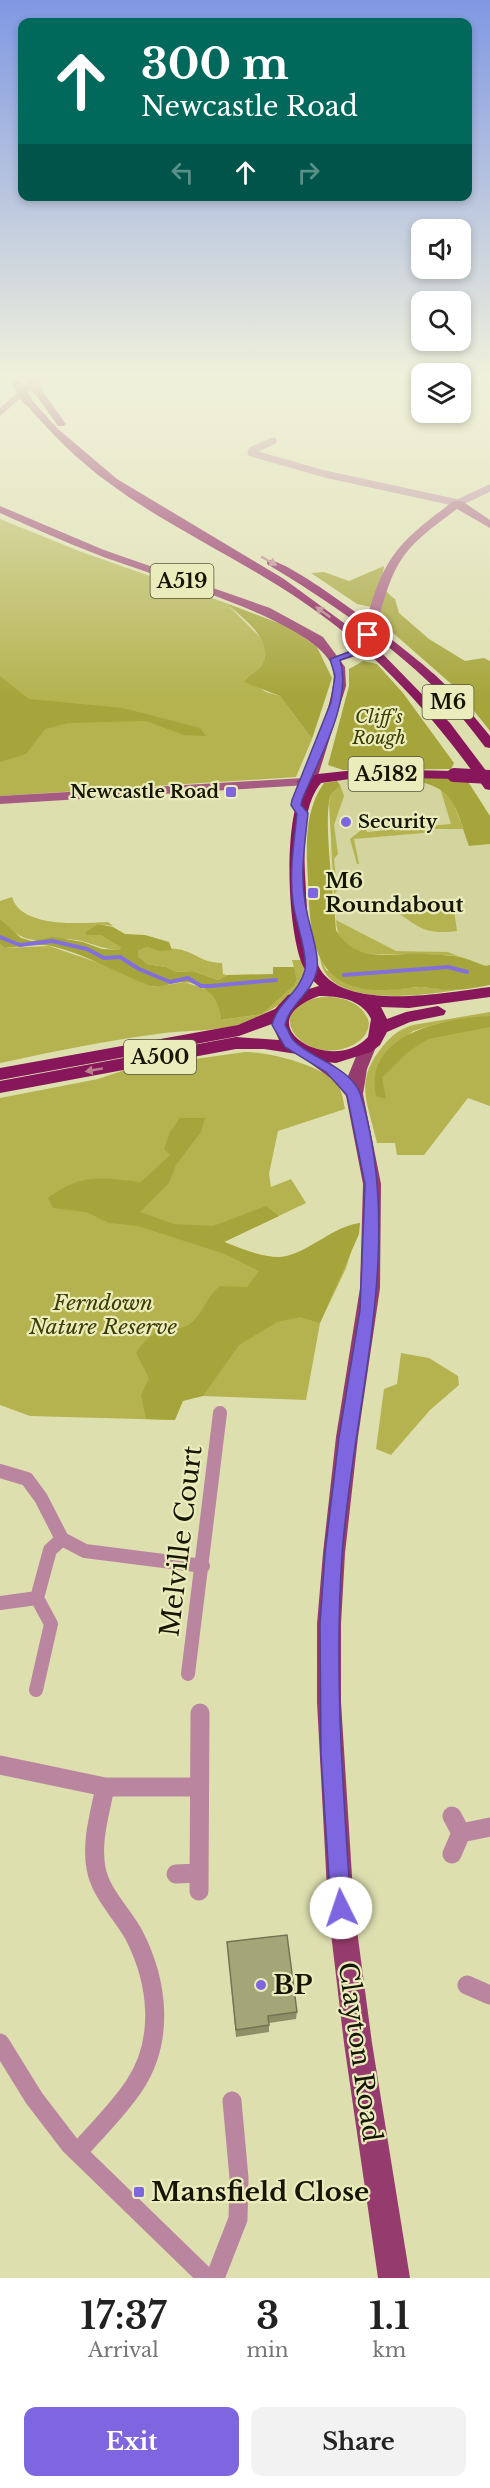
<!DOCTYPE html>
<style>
body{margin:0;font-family:"Libre Baskerville",serif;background:#f2f2f2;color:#222;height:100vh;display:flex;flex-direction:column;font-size:22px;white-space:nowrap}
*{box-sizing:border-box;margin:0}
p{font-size:20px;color:#767676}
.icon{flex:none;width:33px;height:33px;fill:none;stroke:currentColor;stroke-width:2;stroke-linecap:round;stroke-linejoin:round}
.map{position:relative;height:2278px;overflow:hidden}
.details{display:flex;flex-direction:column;background:#fff;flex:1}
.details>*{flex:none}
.banner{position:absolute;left:18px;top:18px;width:454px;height:183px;border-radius:12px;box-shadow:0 3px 9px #0003;background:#00695c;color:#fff;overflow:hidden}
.tools{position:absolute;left:411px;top:219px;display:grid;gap:12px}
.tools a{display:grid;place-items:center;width:60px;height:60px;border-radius:12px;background:#fff;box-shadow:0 3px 9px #0003;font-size:30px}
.pin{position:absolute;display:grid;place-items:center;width:51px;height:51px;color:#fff;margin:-26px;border:3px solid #fff;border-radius:50%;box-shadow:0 2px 6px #0007}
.me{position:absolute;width:66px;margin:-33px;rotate:356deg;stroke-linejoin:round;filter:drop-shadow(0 0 4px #0008)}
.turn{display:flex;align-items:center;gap:21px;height:126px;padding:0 24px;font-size:27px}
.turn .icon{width:78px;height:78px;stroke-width:2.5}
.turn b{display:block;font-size:42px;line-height:51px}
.lanes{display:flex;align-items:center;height:57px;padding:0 24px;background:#0003;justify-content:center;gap:30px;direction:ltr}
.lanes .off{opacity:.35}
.eta{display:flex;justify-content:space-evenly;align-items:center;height:102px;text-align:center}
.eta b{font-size:36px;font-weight:700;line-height:42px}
.cta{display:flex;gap:12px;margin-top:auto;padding:12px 24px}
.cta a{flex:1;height:69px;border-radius:12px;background:#7e66e1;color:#fff;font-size:24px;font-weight:700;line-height:69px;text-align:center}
.cta a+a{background:#f2f2f2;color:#222}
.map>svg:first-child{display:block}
</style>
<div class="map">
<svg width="490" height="2278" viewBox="0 0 490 2278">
<rect width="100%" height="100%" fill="#dedfaf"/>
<!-- built -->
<path fill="#d3d49e" d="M362,776L359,779L401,778L440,788L451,796L469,846L490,844V965L486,967L448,952L396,951L336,920L330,853L337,781L332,779Z"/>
<!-- green -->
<path fill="#b4b350" d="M0,519L79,551L226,603L263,640L266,650L264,662L255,675L246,679L266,692L280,696L312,739L296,777L0,796Z
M340,785L344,796L334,825L338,854L334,859L337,891L334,894L329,804L331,795Z
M440,788L451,796L463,829H434V832L354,839L359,864H357L350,839L365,827L367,832L451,824Z
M12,897C21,929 83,923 108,922L113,926L98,924L86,931V935H101L122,946L118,950C104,949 95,945 82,941C45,933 31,954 0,919V901Z
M454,910L457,931C429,934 423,931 400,914Z
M336,920L396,951L448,952L458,956C442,955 426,954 410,954C382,953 337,962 336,920Z
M0,944L4,948L49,946L114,968L154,987L184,982L200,987L208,991L221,1008L222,1020L262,1014L295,985L297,979L292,960H302C304,967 306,975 302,982C294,998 267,1013 251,1020C223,1033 188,1029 157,1034C104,1041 52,1052 0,1063Z
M147,947C162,952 172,946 185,951C202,957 202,962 222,963L223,974L227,975L218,980L193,971L177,972L166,967L147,964L138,956V951Z
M320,956L326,970L384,990L420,987L456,990C421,996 323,1009 320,956Z
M322,997C341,996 364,1002 369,1023C368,1034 362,1040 353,1045C305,1069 256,1008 322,997Z
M490,1012V1016L440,1023L413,1031L379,1062L386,1098L382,1078L411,1043L490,1023V1106L468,1098L424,1155H397L395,1143H377C368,1102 353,1082 383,1046C392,1035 400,1029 413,1025Z
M245,1052C269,1052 318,1064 335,1082C342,1088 343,1100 345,1109L278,1131L269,1174L271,1187L291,1179L306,1203L224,1242C240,1248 270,1261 287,1256C313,1249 333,1227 360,1223L346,1268L320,1323L306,1400L177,1395L175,1420L30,1416L0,1405V1098L98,1079L131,1068Z
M401,1353L429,1358L458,1376L459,1385L430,1410L391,1455L376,1449L384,1389L397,1384Z"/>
<!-- forest -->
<path fill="#a6a53b" d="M384,566C381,583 381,589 395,599L399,613L429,639L465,661L484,658L490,661V731L456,688L377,619L381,609L357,604L311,573L324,572L349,581Z
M226,603L289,627L317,647L332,678L312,739L280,696L244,682C248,675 259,672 263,663C274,639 241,617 226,603Z
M363,661L377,664L403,693L454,763L451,769L343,770L328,765L349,686V669Z
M0,676L29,699L123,708L200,728L206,736L184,735L146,721L68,723L45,729L26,754L0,762Z
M420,777L467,780L490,816V844L469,846C452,797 455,787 401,778Z
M337,781L340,785C338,788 333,792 331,795C322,816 335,903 336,930C353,959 378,955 407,954C422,953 439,955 454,956C465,957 476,963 486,966L490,965V985C478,987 465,990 453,990C441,990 429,987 417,987C406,988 395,990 385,990C312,992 310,937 308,880C306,847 304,811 324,783Z
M0,919L21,938L32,941L53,937L83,942L102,949L118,950L121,947L101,935H86V931L98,924L113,927L125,934L145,935L169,942L172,950L160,951L147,947L138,951V956L147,964L166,967L177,972L193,971L218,980L227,975L273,974V967H294L297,979L295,985L262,1014L221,1020C221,1000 204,982 183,982C172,982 160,989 151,986C117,973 86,954 51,946C37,943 19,947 4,948L0,944Z
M490,1016V1027L428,1039L408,1052L382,1078L386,1099L376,1096C363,1034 444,1018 490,1016Z
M180,1118H205L201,1132L176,1165L169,1183L140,1212L174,1224L213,1226L266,1206L279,1216L224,1242C240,1248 269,1261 287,1256C313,1249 333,1227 360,1223L359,1234L320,1323L300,1317L277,1322L239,1345L203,1396L183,1401L175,1420L146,1419L141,1395L149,1378L136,1353C146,1338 155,1330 174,1329C178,1328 183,1328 187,1326C203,1316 205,1298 220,1286L247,1287L259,1271L225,1254L138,1226L109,1223L86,1212L53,1208L48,1198C83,1172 100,1178 141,1182L170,1155L164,1149L170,1132Z"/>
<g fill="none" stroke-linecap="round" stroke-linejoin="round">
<!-- stream -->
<path stroke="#826fdb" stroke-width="4" d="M0,937L20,945L52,941L87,949L104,958L120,957L139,969L170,982L188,978L201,986H211L276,980
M344,975L448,967L467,972"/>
<!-- street-far2 -->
<path stroke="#ba869f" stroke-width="7" d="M273,441L252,450L251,453L325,474L458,503L490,488"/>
<!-- street-far1 -->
<path stroke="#ba869f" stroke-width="14" d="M0,1471L27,1479L41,1498L62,1539L85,1551L203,1566
M0,1603L37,1598
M188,1674L220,1413
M36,1690L51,1624L37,1598L50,1550L62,1539"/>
<!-- street -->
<path stroke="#ba869f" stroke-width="19" d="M0,1765L105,1787H198
M452,1816L461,1833
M452,1854L461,1833L490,1827
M176,1874L199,1873
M199,1891L200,1713
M467,1985L490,1995
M0,2043L34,2098L70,2145L207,2278
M78,2152C97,2130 118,2110 134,2086C165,2040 158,1982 134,1935C122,1913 100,1893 96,1868C91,1841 100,1813 105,1787
M215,2278L238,2219L239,2178L232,2101"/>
<!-- secondary -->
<path fill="#a65c82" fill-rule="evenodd" d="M454,501H462L490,520V528L457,509C404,548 395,557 378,622L368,625L366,622C384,555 400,541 454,501Z
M361,646L367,650L365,653L335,663L329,659Z
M303,778L308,779V785L0,804V796Z"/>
<!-- primary -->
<path fill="#963b6d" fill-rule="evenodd" d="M34,378H44L0,416V408Z
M0,506L104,550L270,608L323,637L345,667L346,686L317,779L303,786L296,782L306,774C313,750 338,692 333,669C322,621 142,573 96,554C64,542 32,527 0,513Z
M368,1041L376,1047L367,1069L363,1094L381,1184L380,1288L358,1437L345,1553L341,1624V1702L354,1908L372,2043L410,2278H378L344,2043L328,1908L317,1702V1624L323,1553L336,1437L360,1288L363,1184L346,1096L333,1080L298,1054L307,1048L313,1050L348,1076L360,1047Z"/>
<!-- highway -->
<path fill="#87165b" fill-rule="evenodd" d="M35,389H41L66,424L64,426H58L33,391Z
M24,398H30L58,429L117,479L284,579L374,645L450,723L490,776V790L485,789C435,718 378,653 306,604C243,560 171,529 109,483C77,460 50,432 24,402Z
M267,560C287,556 414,655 434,674C455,693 472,714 490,736V748L485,747C472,730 459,713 444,697C397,648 326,599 267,564Z
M364,769L454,771L461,775L454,779L364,777L321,783C302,806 304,847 305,875C307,904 307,938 318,965C340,1014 449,992 490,987V997L409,1008L381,1007L387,1019L406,1012L438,1006L446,1011L444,1015L410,1022L387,1032L380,1045L371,1052L336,1063L316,1061L297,1054L264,1049H236L0,1093V1081L236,1037L279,1040L272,1024L239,1036L0,1080V1068L238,1025L275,1009L288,995L319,986C313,981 307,975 304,968C287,936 282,814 305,785L299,781L318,774ZM319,996C338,996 362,999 371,1019L368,1037C331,1077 243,1023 319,996Z"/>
<!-- secondary-bridge -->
<path stroke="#a65c82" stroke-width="14" d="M361,650L372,622"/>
<!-- highway-bridge-far1 -->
<path stroke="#87165b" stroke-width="10" d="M30,378L38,391
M18,385L27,400"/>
<!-- highway-bridge -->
<path stroke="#87165b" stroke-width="14" d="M454,775L490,777"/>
</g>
<!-- wall -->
<path fill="#8e8f67" d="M227,1942L297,2012L296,2019L269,2023V2032L236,2037Z"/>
<!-- building -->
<path fill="#a5a678" stroke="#747454" stroke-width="1.5" d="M287,1935L297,2012L268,2016L269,2025L236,2030L227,1942Z"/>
<!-- one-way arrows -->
<defs><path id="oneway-solid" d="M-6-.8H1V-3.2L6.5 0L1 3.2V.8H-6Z" transform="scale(1.5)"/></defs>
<g fill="#b9818c">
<use href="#oneway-solid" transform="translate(269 561) rotate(29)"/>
<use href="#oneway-solid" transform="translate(323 612) rotate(-144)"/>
<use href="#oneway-solid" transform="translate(94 1070) rotate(170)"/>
</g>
<!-- sky -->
<linearGradient id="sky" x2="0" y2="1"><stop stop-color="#7f98e3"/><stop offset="0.54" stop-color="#f0f1db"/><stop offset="1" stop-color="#f0f1db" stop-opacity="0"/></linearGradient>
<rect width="490" height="697" fill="url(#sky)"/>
<!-- route -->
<path fill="#7e66e1" stroke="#524292" stroke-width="1.5" d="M364,633L372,635L364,652L340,660C353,701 317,762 302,800L301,805L308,813C305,843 300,872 305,902C307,920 320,953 317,970C312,994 290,1003 285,1025C288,1029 290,1037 294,1041C311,1059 352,1067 361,1096C406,1247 353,1403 342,1555C334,1673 343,1790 351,1908L348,1915L341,1918L334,1915L331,1908L321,1755L320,1624L325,1553L339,1437L360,1310L365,1184L347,1095L326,1072L285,1047L272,1025C278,1001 299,994 305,970C308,954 295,920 293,902C289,872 294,843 297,814L291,805L292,800L331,702L335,676L330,659L357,649Z"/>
<!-- markers -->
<g fill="#7e66e1" stroke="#ebecbc" stroke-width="2">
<rect x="225" y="786" width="12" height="12" rx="3"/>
<circle cx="346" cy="822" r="6"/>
<rect x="307" y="887" width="12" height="12" rx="3"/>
<circle cx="261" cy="1985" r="6"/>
<rect x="133" y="2186" width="12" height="12" rx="3"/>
</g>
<g text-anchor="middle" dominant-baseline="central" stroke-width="4.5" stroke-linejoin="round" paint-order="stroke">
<!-- far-park labels -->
<g font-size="18" font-style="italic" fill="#3c3b00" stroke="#ebecbc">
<text x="379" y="717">Cliff's<tspan x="379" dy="21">Rough</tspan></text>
</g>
<!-- far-poi labels -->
<g font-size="18" font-weight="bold" fill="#161605" stroke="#ebecbc" text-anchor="end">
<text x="219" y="792">Newcastle Road</text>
<text x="358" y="822" text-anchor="start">Security</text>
</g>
<!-- shield labels -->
<g fill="#ebecbc" stroke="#56563c" stroke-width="1.5">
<rect x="150.5" y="564" width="63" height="34" rx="4.5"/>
<rect x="422.5" y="685" width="51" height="34" rx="4.5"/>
<rect x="348.5" y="757" width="75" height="34" rx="4.5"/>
<rect x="124" y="1040" width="72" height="34" rx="4.5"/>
</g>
<g font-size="20" font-weight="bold" fill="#161605">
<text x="182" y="581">A519</text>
<text x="448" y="702">M6</text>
<text x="386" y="774">A5182</text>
<text x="160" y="1057">A500</text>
</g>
<!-- poi labels -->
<g font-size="21" font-weight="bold" fill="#161605" stroke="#ebecbc" text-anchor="start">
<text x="325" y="881">M6<tspan x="325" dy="24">Roundabout</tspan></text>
</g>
<!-- park labels -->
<g font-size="21" font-style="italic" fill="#3c3b00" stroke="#ebecbc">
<text x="103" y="1303">Ferndown<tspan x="103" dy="24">Nature Reserve</tspan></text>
</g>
<!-- near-street labels -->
<g font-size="26" fill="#161605" stroke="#ebecbc">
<text transform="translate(181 1541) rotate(-83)">Melville Court</text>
<text transform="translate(360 2052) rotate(82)">Clayton Road</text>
</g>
<!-- near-poi labels -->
<g font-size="26" font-weight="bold" fill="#161605" stroke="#ebecbc" text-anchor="start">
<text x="273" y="1985">BP</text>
<text x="151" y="2192">Mansfield Close</text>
</g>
</g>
</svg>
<div class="tools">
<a><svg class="icon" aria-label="sound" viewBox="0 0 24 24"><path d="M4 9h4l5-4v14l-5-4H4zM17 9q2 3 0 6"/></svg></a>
<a><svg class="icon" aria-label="search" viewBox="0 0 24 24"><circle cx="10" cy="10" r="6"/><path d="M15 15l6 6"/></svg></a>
<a><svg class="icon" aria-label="layers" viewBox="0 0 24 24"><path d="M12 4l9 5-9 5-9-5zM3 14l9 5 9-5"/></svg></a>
</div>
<div class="pin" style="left:368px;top:635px;background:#d93025"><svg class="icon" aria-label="arrive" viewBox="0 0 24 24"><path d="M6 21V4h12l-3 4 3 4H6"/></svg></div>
<svg class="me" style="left:341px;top:1908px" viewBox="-20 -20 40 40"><circle r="19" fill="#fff"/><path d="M0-13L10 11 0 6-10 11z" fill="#7e66e1"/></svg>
<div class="banner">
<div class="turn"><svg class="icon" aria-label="ahead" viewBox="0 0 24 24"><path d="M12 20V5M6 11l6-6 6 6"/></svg><div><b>300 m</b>Newcastle Road</div></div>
<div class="lanes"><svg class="icon off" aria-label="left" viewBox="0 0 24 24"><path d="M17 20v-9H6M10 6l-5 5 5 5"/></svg><svg class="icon" aria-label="ahead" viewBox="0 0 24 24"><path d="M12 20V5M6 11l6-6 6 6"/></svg><svg class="icon off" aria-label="right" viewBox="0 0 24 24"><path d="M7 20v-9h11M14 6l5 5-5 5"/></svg></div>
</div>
</div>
<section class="details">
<div class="eta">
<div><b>17:37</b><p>Arrival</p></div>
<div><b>3</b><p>min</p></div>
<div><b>1.1</b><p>km</p></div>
</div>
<div class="cta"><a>Exit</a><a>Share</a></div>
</section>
